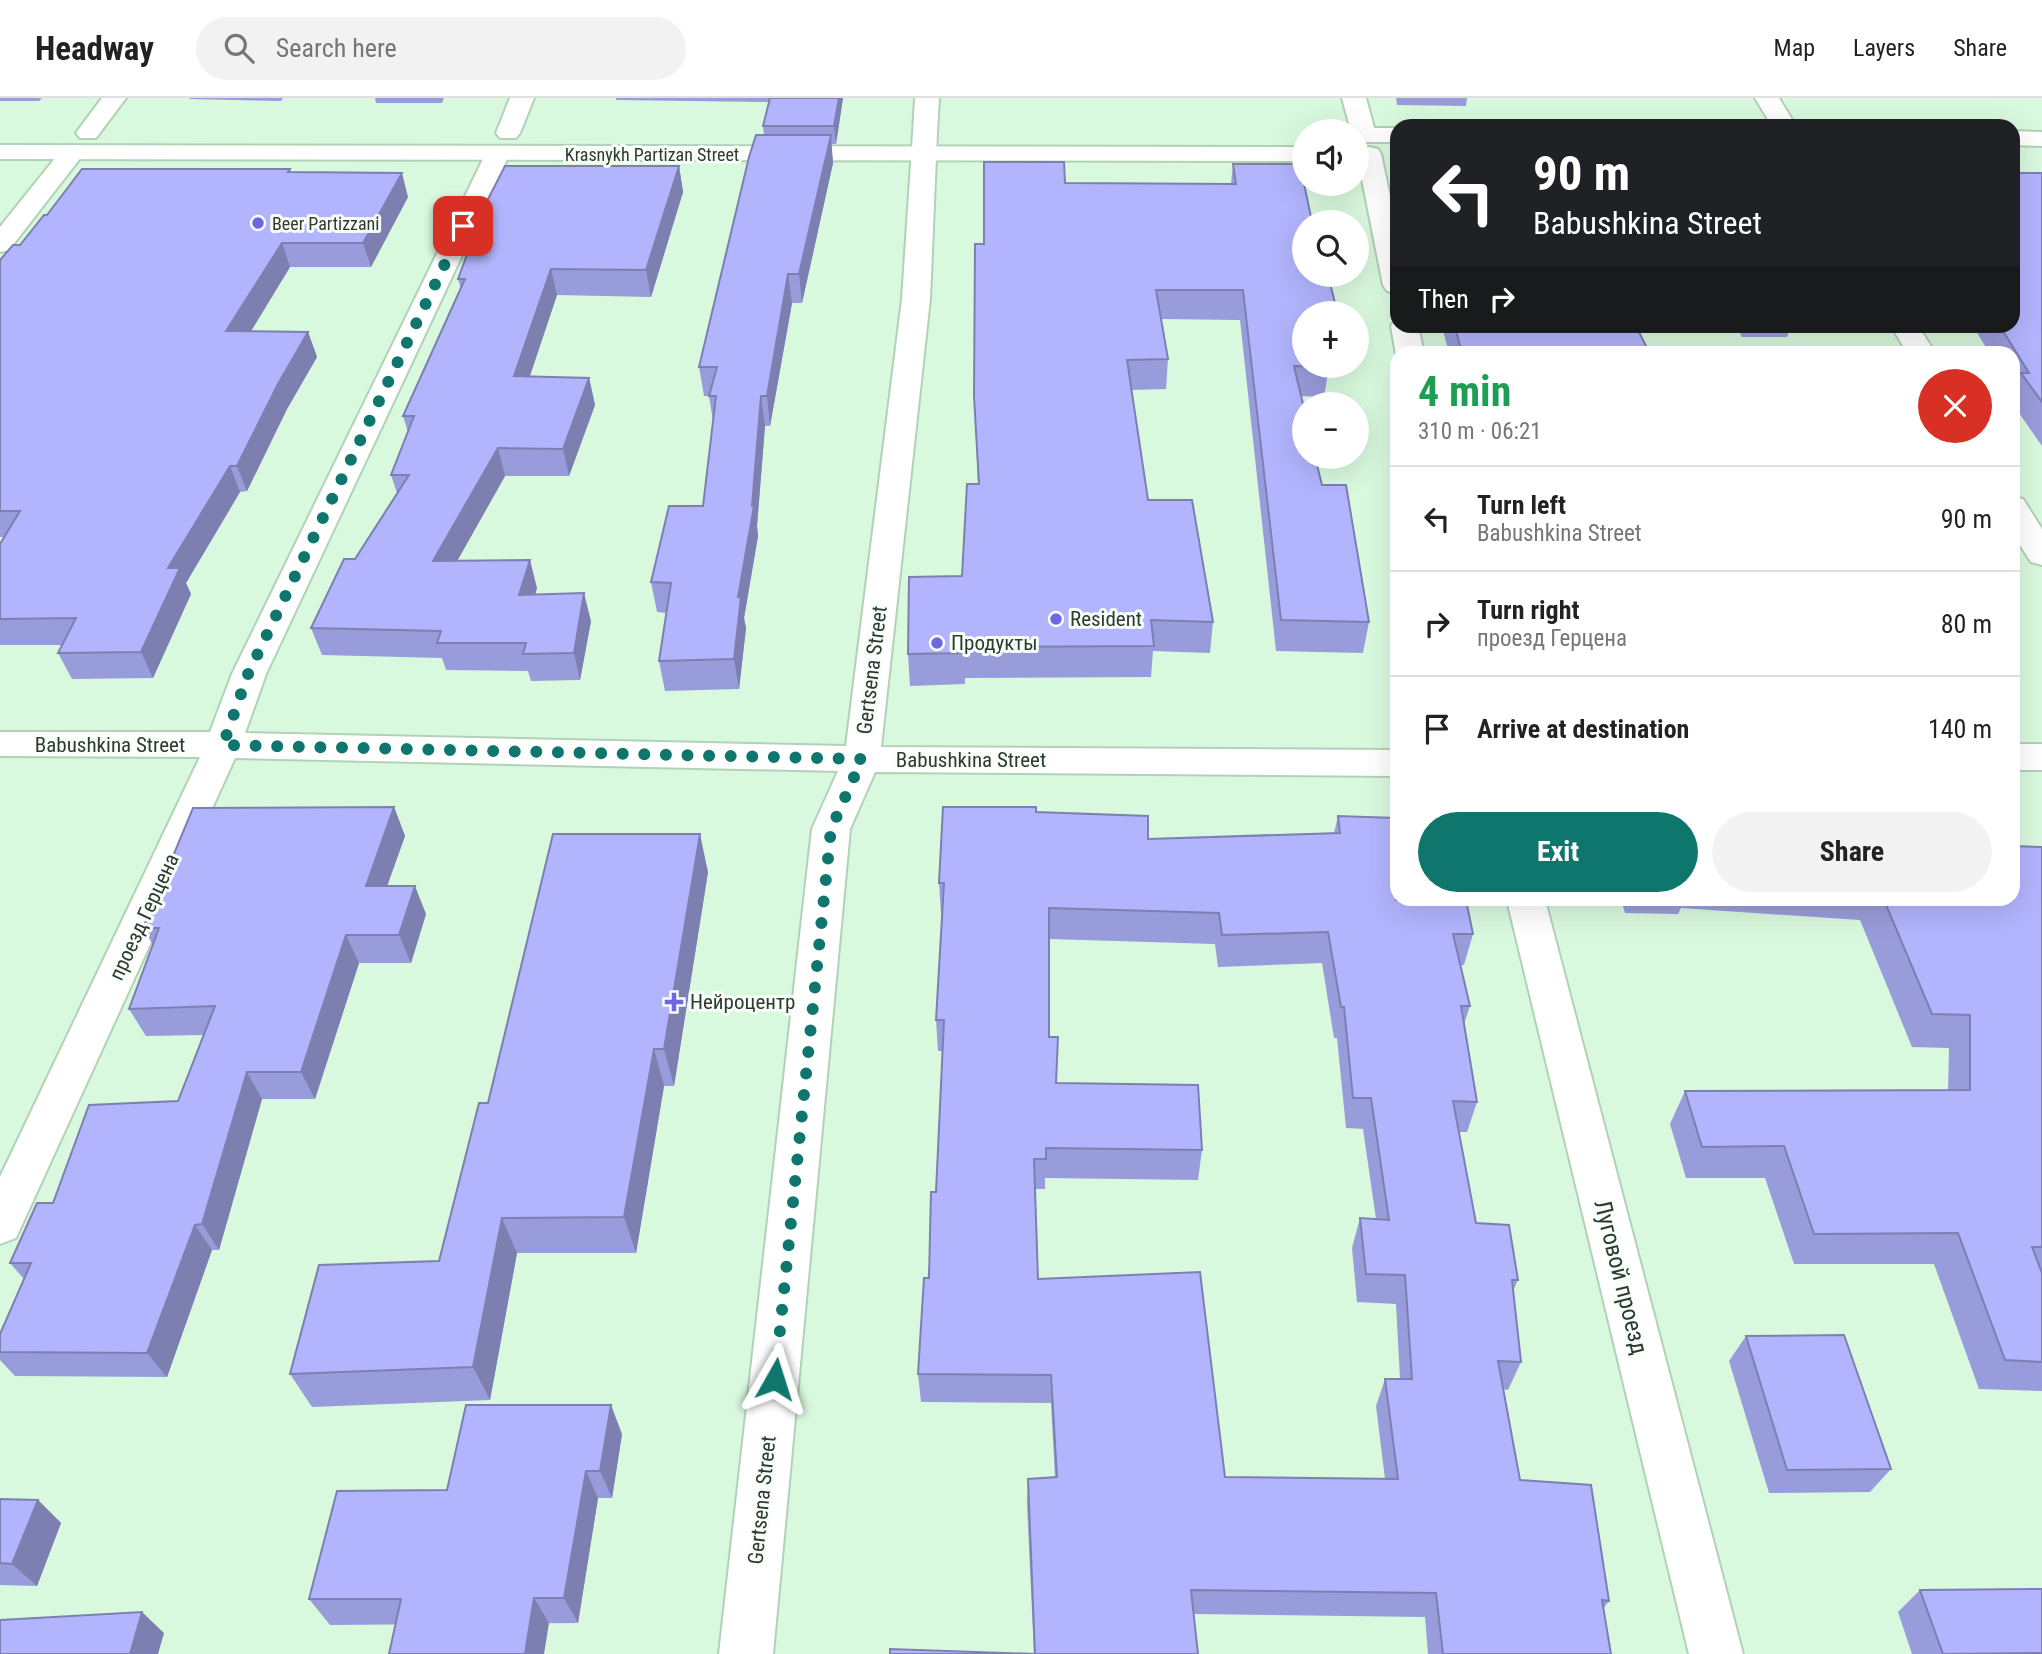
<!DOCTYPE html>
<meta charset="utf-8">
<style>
body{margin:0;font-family:"Roboto Condensed",sans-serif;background:#f2f2f2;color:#222;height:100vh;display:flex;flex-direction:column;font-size:26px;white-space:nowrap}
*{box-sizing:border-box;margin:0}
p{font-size:23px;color:#767676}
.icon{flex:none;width:38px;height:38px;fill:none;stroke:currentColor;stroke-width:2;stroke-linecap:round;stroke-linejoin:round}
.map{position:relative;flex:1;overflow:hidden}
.details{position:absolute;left:1390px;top:248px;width:630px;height:560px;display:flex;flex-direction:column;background:#fff;border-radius:21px;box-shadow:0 7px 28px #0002}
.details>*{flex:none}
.banner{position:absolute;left:1390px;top:21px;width:630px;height:214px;border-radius:21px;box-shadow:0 7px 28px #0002;background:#202124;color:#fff;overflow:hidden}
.controls{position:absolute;left:1292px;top:21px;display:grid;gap:14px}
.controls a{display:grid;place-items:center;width:77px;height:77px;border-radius:50%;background:#fff;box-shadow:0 7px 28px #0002;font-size:35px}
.pin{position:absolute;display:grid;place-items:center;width:60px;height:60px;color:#fff;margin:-30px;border-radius:14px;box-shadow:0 4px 10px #0006}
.me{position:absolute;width:77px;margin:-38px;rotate:6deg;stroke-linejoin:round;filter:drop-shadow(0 0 5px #0008)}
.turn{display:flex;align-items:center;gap:24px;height:147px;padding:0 28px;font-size:32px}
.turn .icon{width:91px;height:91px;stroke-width:2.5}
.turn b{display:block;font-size:49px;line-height:60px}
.then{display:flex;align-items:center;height:66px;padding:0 28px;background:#0003;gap:14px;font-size:26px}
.round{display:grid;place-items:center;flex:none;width:74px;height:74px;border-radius:37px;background:#f2f2f2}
.overview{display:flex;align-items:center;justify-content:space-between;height:119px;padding:0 28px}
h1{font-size:42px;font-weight:700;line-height:52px;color:#1e9e55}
.cta{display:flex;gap:14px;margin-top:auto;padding:14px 28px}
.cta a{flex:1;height:80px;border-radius:42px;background:#0f766e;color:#fff;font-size:28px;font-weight:700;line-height:80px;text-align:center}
.cta a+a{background:#f2f2f2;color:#222}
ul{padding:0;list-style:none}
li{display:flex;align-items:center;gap:21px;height:105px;padding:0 28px;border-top:2px solid #e0e0e0}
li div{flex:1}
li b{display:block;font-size:26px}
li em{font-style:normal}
header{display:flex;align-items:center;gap:42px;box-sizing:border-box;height:98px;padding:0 35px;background:#fff;border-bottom:2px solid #e0e0e0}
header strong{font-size:33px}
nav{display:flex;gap:38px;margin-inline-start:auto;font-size:24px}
.search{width:490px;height:63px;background:#f2f2f2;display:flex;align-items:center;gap:18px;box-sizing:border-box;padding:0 24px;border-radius:38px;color:#767676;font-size:26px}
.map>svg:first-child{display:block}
</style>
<header>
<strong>Headway</strong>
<div class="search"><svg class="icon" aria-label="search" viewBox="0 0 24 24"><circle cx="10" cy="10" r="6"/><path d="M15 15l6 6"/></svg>Search here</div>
<nav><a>Map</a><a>Layers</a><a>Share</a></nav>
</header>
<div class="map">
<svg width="2042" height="1556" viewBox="0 0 2042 1556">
<rect width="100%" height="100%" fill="#d9f9de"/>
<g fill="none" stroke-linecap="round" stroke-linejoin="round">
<!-- minor casing -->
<g stroke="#b2d1b7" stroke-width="4">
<path id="minor" d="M102,0H126L96,40H80L76,35Z
M510,0H534L520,35L516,40H500L496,35Z
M1342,0H1366L1376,37L1372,42H1356V33H1351Z
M1755,0H1779L1796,28H1772Z
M925,28L933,30L937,35L930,201L881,649L1396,652V678L875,674L850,731L773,1556H719L812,731L838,673L235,660L16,1140L0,1146V1079L200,659L0,658V634H210L232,576L486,55L489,50L498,48L507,50L510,55L266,576L245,635L846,648L902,201L913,35L917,30Z
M73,47L82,49L85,54L9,152L0,154V129L64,49Z
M1369,49L1378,51L1381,56L1396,127V195L1387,193L1383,187L1357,56L1360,51Z
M1395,222L1396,228H1418L1424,256L1396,257L1391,228Z
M1891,228H1918L1936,256H1908Z
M2012,399L2023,401L2042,431V467L2031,464L2012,435Z
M2012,646H2042V672H2012Z
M1507,802H1545L1743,1556H1689Z"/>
</g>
<!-- major casing -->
<g stroke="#b2d1b7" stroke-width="4">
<path id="major" d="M915,0H939L937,35L933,40H917L913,35Z"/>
</g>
<!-- highway casing -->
<g stroke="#b2d1b7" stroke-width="4">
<path id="highway" d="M1356,30H1396V44H1356V33H1347Z
M2012,33L2042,34V48L2012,47Z
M0,47L1304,49V63L0,61Z"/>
</g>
<!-- minor -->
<use href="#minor" fill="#fff" fill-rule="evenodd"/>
<!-- major -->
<use href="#major" fill="#fff" fill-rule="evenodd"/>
<!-- highway -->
<use href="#highway" fill="#fff" fill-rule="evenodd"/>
</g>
<!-- wall -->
<path fill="#999cda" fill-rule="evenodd" d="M0,0H42L39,3H0Z
M189,0H283L281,3L190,1Z
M375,0H444L442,5H376Z
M616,0H843L836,46H831L833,65L802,205H792L770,328H765L757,428L758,438L744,520L746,530L739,591L665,593L659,563L666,515L657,514L651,484L703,408L713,323L709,298H704L699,269L764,37L763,28L769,4L616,2Z
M1396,0H1467L1466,8L1397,7Z
M1233,66L1312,124L1337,213V215H1304L1329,269L1324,299L1301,298L1322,387L1369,524L1363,555L1276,553L1240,222L1161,221L1168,261L1166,291L1131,292L1148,402L1213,524L1210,555L1153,553L1151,579L965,580V586L910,588L908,556L962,478L978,386L974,298L984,146L1065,85L1231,86Z
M679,68L683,94L651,199L557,197L529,279L589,280L595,307L569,378H505L457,463L537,490L535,497L591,523L580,582L531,583L528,573L446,572L442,560L322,557L311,530L397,395L391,377L408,334L403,318L461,191L458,181Z
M290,71L291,74L408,99L371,169H290L251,233L308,234L317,259L287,311L247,393L240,394L186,485L191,496L153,580L72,581L58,555L62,547H0V446L4,439H0V162L20,147L47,117Z
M2042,75V348L2012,305V256H1990L1973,228H2012Z
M1442,228H1636L1650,256H1449Z
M1736,228H1791L1787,239H1742Z
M394,709L405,738L387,788L426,816L411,865H359L315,1001H262L219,1152H212L167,1279L15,1278L0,1262V1236L24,1181L10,1165L53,1105L178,1003L204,937L146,938L129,911L153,847L143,830Z
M1036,714L1148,741L1334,735L1338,718L1473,836L1464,867H1460L1470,908L1464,926L1477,1004L1467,1034H1459L1476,1125L1518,1182L1513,1193L1521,1264L1508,1292L1503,1291L1520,1382L1609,1503L1603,1511L1611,1556H1428L1425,1519L1194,1516L1034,1556L1027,1406L1028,1381L1055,1380L1051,1305L921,1304L918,1276L936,1094L943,953H938L936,922L942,816H941L939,785ZM1049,841L1215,846L1218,869L1322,865L1334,940H1337L1346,1030L1363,1031L1376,1121L1360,1120L1352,1150L1357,1204L1396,1206L1400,1281H1385L1376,1308L1385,1381L1225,1379L1038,1181L1035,1091H1045V1080L1198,1082L1202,1052L1057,985L1049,939Z
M2042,749V1293L1979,1291L1934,1166H1794L1765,1080H1686L1670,1026L1685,993H1948L1949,950L1912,949L1860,822L1681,810L1678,816L1625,815L1621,802H2012Z
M708,774L674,988H664L636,1155H517L490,1302L312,1309L290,1276L439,1163L488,1005Z
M1746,1238L1891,1371L1870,1394L1769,1395L1729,1263Z
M622,1336L612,1400H598L578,1525L330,1527L309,1501L447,1392Z
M0,1401L38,1402L61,1425L37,1488L0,1487Z
M2042,1491V1556H1912L1898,1514L1920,1492Z"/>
<!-- shaded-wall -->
<path fill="#7d7fb1" d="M839,0H843L836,46L834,28Z
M831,37L833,65L802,205L799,176Z
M679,68L683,94L651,199L646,172Z
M402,75L408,99L371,169L363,145Z
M282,145L290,169L236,258L226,233Z
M551,171L557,197L521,305L514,278Z
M788,176L792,205L770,328L767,298Z
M308,234L317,259L287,311L247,393L237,368L278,286Z
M589,280L595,307L569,378L563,351Z
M761,298L765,328L757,428L758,438L744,520L746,530L739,591L734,561L738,499L752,408Z
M498,350L505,378L442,490L433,463Z
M230,368L240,394L186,485L191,496L153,580L141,554L168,470Z
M530,462L537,490L527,525L519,497Z
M584,495L591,523L580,582L574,555Z
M394,709L405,738L377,816L366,788Z
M700,736L708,774L674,988L664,951Z
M415,788L426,816L411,865L399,837Z
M346,837L359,865L315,1001L301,974Z
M654,951L664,988L636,1155L624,1119Z
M247,974L262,1001L219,1152L202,1126Z
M502,1120L517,1155L490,1302L473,1269Z
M195,1127L212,1152L167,1279L147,1255Z
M611,1307L622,1336L612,1400L600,1373Z
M586,1373L598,1400L578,1525L564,1500Z
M38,1402L61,1425L37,1488L12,1466Z
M534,1500L549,1525L544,1556H525Z
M142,1514L164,1535L158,1556H130Z"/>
<!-- building -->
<path fill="#b2b5fd" stroke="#7d7fb1" stroke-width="2" fill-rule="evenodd" d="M770,0H839L834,28H763Z
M756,37H831L799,176H788L767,298H761L752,408H754L738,499H741L734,561L659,563L671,485L651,484L669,408H703L716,298H709L717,269H699L749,59Z
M984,64H1064L1065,85L1236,86L1233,66H1300L1312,124H1304V177H1328L1337,213L1320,212V215H1304V268L1329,269L1294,268L1304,310V359H1315L1322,387H1346L1369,524L1281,522L1243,192H1156L1168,261L1127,262L1148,402H1192L1213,524L1151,522L1154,548L963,549L964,555L908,556L909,479L962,478L967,386H979L974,298L975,146H984Z
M505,68H679L646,172L551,171L514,278L589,280L563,351L498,350L433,463L530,462L519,497L584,495L574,555L523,556L526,545H437L441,533L311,530L344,461H355L409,377H391L414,318H403L465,181H458L486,105Z
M82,71H290L288,74L402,75L363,145H282L226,233L308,234L278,286L237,368H230L168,470H180L141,554L58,555L76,520L0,521V446L20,413H0V162L13,147H20L44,117H47Z
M2012,75H2042V304L2021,275H2029L2000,228H2012Z
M1455,228H1636L1650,256H1462Z
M394,709L366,788H415L399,837H346L301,974H247L202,1126L195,1127L147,1255L0,1254V1236L31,1165H10L37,1105H53L89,1007L178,1003L215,908L129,911L159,830H143L193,710Z
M943,709H1036V714L1148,718V741L1340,735L1338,718L1396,720V802H1466L1473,836H1453L1470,908H1461L1477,1004L1453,1003L1476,1125L1509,1127L1518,1182H1512L1521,1264L1498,1263L1520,1382L1591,1387L1609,1503L1602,1502L1611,1556H1443L1436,1495L1191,1492L1198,1556H890V1551L1035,1556L1028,1381L1057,1379L1051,1277L918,1276L924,1180H929L931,1094H936L944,922H936L944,785H939ZM1049,810L1219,815L1222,837L1328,834L1341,909H1344L1353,1000H1371L1389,1122L1360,1120L1366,1176L1405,1177L1412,1281H1385L1398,1381L1225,1379L1200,1174L1038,1181L1034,1061H1046V1050L1202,1052L1198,987L1056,985L1058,939H1049Z
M553,736H700L664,951H654L624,1119L502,1120L473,1269L290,1276L319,1167L439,1163L479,1005H488Z
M2012,748L2042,749V1149H2032L2042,1175V1264L2005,1262L1958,1135L1814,1136L1784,1048L1702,1049L1685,993L1970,992V917L1932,916L1884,802H2012Z
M1844,1237L1891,1371L1787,1372L1746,1238Z
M466,1307H611L600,1373H586L564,1500H534L525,1556H389L401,1501H309L337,1393L447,1392Z
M0,1401L38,1402L12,1466L0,1465Z
M2042,1491V1555L1943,1556L1920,1492Z
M142,1514L130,1556H0V1522Z"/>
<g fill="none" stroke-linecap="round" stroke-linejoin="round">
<!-- route -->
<path stroke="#0f766e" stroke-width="12" stroke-dasharray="0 21.6" d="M463,128L248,576L223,647L862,661L831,731L775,1281"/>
</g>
<!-- markers -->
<g fill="#6e67e1" stroke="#f8fef9" stroke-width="2.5">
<circle cx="258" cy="125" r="7"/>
<circle cx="1056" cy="521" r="7"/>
<circle cx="937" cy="545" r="7"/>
<path d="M670.5 893.5h7v7h7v7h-7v7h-7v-7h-7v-7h7z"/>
</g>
<g text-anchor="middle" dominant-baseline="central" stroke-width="6" stroke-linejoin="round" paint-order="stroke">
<!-- far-street labels -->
<g font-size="18" fill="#2e3a30" stroke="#f8fef9">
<text x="652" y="56">Krasnykh Partizan Street</text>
</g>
<!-- far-poi labels -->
<g font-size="18" fill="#2e3a30" stroke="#f8fef9" text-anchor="start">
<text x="272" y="125">Beer Partizzani</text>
</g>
<!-- poi labels -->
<g font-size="21" fill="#2e3a30" stroke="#f8fef9" text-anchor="start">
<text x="1070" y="521">Resident</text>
<text x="951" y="545">Продукты</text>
<text x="690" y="904">Нейроцентр</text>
</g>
<!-- street labels -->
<g font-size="21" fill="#2e3a30" stroke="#f8fef9">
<text transform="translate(872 572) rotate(-83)">Gertsena Street</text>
<text x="110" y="647">Babushkina Street</text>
<text x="971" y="662">Babushkina Street</text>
<text transform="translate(144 819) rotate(-65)">проезд Герцена</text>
<text transform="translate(762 1402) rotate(-84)">Gertsena Street</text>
</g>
<!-- near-street labels -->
<g font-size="24" fill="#2e3a30" stroke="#f8fef9">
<text transform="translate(1621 1179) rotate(76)">Луговой проезд</text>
</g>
</g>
</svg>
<div class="controls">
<a><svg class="icon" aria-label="sound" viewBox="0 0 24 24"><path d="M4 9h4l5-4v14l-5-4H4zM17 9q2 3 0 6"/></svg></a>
<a><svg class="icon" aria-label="search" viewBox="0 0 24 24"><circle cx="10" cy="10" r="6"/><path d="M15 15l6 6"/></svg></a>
<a>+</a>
<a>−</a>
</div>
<div class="pin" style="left:463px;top:128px;background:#d93025"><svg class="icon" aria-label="arrive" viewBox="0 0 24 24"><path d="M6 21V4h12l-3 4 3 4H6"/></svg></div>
<svg class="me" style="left:775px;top:1281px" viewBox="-20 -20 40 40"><path d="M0-17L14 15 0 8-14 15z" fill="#0f766e" stroke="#fff" stroke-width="4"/></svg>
<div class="banner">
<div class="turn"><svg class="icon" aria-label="left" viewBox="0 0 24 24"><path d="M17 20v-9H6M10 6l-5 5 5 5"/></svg><div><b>90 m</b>Babushkina Street</div></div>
<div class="then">Then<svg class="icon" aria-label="right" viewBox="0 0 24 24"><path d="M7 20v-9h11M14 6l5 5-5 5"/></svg></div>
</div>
<section class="details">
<div class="overview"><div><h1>4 min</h1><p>310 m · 06:21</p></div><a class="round" style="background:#d93025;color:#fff"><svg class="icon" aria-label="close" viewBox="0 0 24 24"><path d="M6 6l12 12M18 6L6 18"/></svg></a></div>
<ul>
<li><svg class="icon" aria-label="left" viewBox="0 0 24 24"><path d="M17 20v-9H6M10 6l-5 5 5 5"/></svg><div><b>Turn left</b><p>Babushkina Street</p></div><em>90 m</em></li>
<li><svg class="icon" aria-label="right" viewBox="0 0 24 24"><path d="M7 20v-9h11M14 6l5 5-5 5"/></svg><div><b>Turn right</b><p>проезд Герцена</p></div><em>80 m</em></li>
<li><svg class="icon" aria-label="arrive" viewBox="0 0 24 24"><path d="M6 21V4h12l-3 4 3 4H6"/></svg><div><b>Arrive at destination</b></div><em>140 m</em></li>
</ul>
<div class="cta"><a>Exit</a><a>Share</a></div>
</section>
</div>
